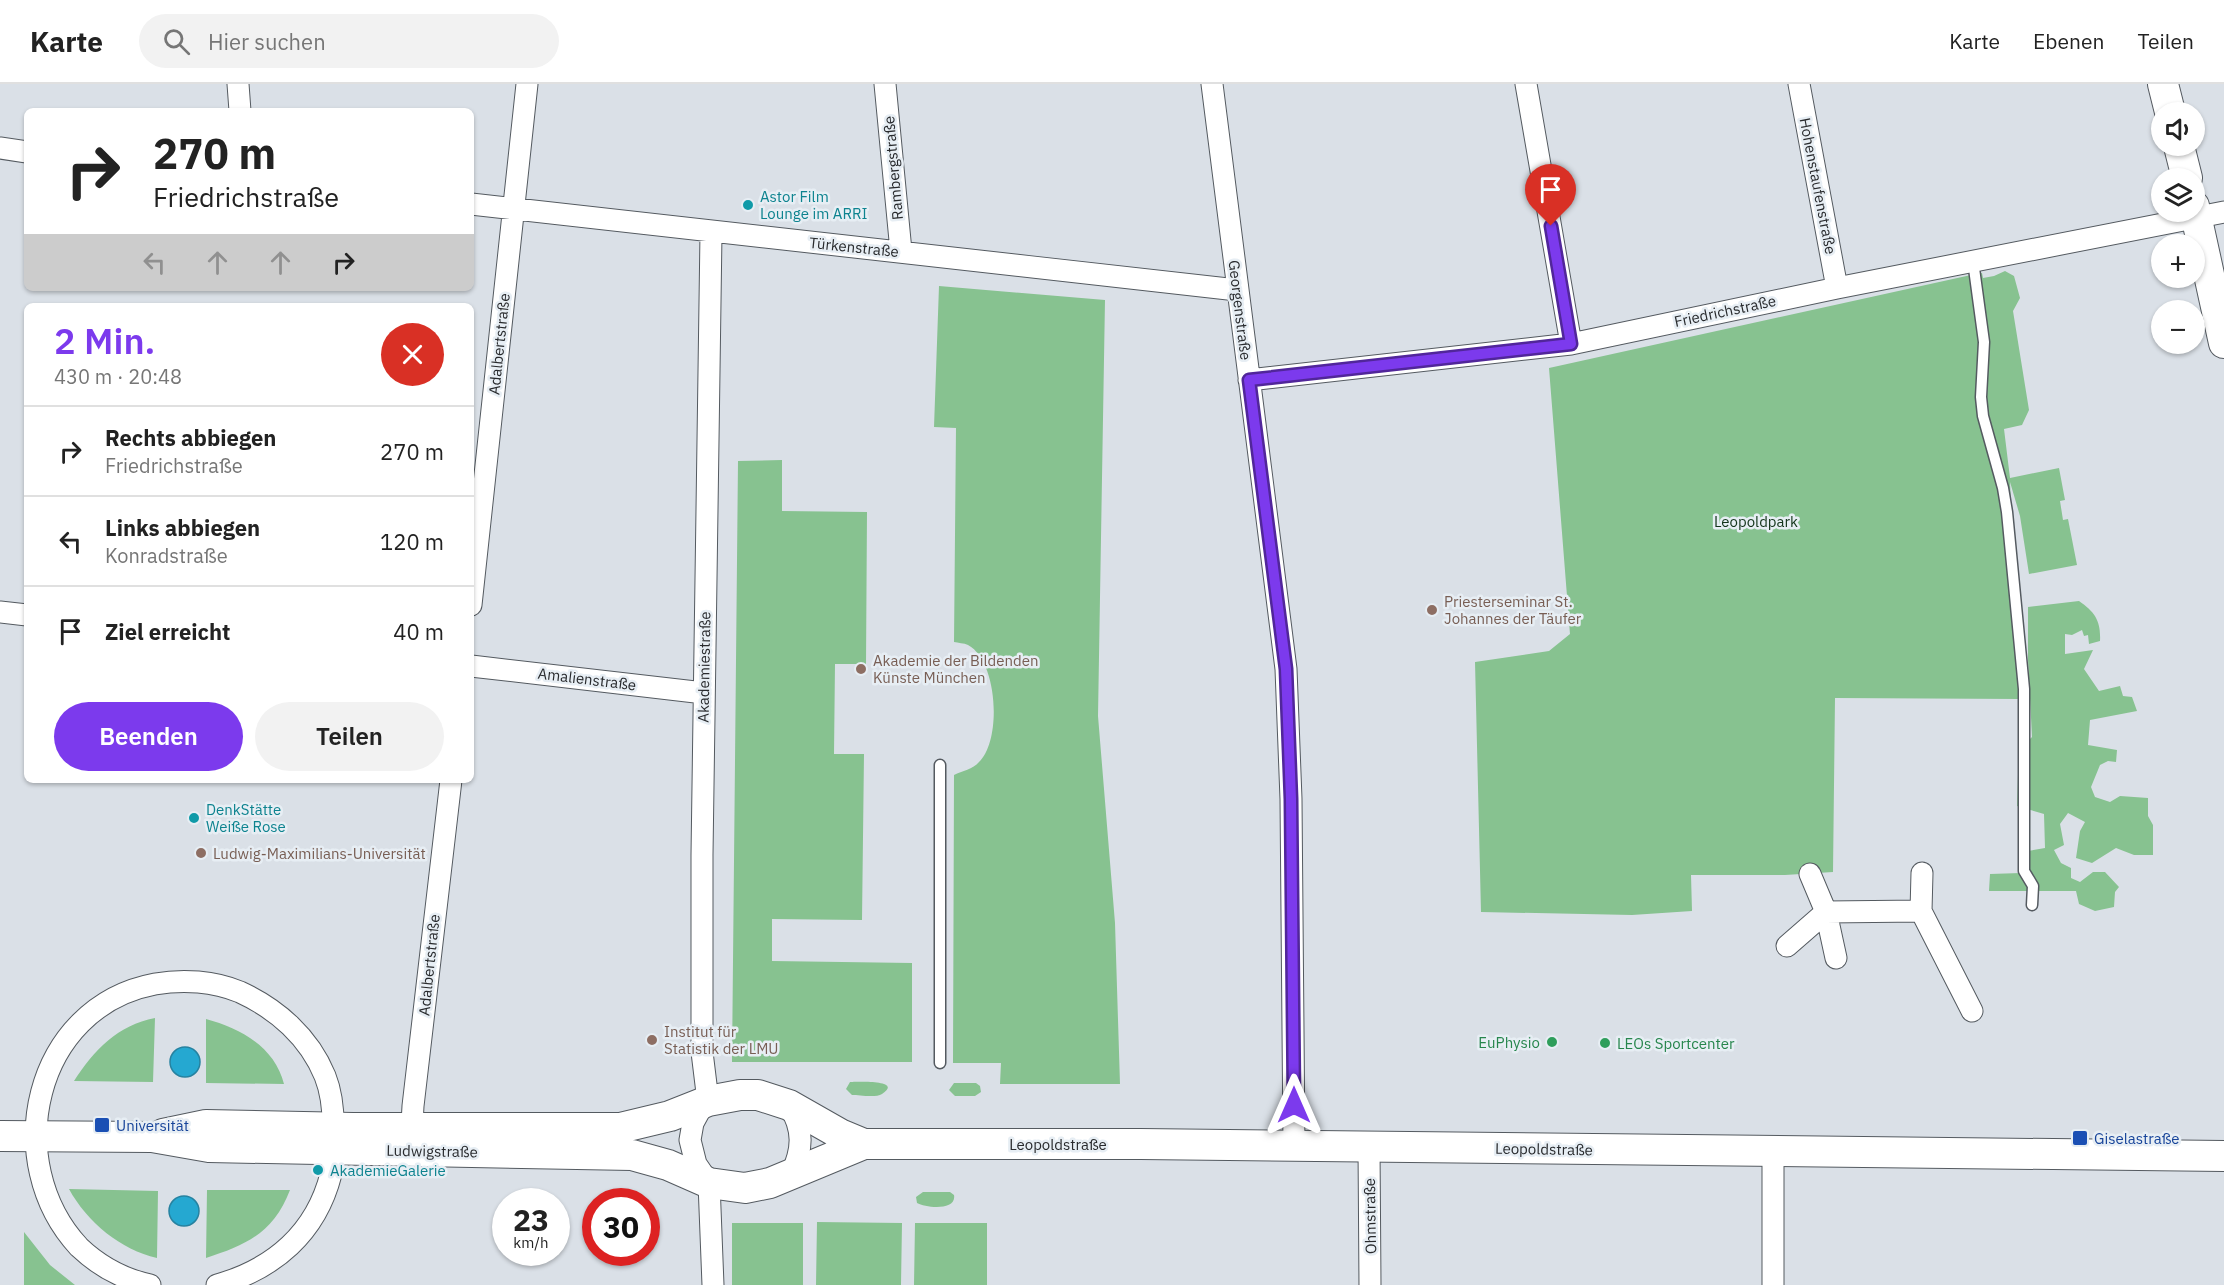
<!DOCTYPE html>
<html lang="de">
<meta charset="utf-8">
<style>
body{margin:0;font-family:"IBM Plex Sans",sans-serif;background:#f2f2f2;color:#222;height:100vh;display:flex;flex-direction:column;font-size:22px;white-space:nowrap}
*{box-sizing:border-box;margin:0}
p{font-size:20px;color:#767676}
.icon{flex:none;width:33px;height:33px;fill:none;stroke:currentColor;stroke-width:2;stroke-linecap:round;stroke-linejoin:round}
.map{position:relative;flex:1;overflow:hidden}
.side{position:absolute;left:24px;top:219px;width:450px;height:480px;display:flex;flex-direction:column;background:#fff;border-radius:9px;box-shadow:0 2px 4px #0004}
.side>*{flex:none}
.banner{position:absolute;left:24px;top:24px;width:450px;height:183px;border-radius:9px;box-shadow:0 2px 4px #0004;background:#fff;color:#222;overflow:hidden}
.tools{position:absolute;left:2151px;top:18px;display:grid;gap:12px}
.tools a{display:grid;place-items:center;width:54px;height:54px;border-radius:50%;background:#fff;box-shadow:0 2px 4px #0004;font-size:30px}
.speed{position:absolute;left:492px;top:1104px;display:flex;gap:12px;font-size:30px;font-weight:700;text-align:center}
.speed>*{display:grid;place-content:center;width:78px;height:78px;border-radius:50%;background:#fff;box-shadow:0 2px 4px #0004;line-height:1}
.speed small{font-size:15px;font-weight:400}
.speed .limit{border:9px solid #d22;background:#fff;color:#111}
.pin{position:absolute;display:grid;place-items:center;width:51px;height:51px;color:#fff;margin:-62px -26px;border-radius:50% 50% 50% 0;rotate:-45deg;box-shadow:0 0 6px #0007}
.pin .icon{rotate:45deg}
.me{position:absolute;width:66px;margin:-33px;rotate:0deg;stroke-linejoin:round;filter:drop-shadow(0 0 4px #0008)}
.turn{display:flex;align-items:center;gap:21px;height:126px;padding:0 30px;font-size:27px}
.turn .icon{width:78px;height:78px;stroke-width:2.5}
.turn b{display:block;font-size:42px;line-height:51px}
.lanes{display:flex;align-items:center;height:57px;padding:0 30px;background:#0003;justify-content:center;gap:30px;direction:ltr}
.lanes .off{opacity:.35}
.round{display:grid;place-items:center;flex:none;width:63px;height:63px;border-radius:32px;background:#f2f2f2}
.overview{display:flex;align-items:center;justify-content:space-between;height:102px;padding:0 30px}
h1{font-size:36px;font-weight:600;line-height:45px;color:#7c3aed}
.primary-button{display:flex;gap:12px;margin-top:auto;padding:12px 30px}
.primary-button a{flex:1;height:69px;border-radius:36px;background:#7c3aed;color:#fff;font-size:24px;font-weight:600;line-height:69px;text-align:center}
.primary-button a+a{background:#f2f2f2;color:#222}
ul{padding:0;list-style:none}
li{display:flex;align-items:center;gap:18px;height:90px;padding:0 30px;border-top:2px solid #e0e0e0}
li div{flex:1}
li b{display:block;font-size:22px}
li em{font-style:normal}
header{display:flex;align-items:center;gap:36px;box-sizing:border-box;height:84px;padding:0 30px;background:#fff;border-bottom:2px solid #e0e0e0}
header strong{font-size:28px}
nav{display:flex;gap:33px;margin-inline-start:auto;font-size:21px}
.search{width:420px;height:54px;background:#f2f2f2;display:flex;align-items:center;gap:15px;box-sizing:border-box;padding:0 21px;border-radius:33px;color:#767676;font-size:22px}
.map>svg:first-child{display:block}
</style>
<header>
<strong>Karte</strong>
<div class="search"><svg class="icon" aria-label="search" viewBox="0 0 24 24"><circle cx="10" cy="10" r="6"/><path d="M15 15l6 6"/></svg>Hier suchen</div>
<nav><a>Karte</a><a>Ebenen</a><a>Teilen</a></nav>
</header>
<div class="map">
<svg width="2224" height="1201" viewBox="0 0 2224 1201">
<rect width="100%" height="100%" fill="#dae0e7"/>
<!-- green -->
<path fill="#87c290" d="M2005,187L2014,192L2020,214L2013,227L2029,326L2022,341L2004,345L2010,394L2059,384L2065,416L2060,417L2063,436L2068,435L2077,481L2029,490L2020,432L2010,398L2020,615L1835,614L1833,788L1785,791H1691L1692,827L1632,831L1481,828L1475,578L1549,567L1570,550L1549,284L1971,191L1982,189L1983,194L1994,192Z
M939,202L1105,216L1098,632L1115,839L1120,1000H1000L1001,979H953L954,691C962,687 973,685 979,678C1002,656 998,577 968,561C964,559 958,559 954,558L956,344L934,343Z
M782,376V427L867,428L866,580H835L834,670H864L862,836L772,835V877L912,879V978H732L738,377Z
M2079,517C2095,528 2101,537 2100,557L2089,560L2088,551L2084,552L2082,546L2072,551L2065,550V570L2093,566L2084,585L2099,607L2120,602L2123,612L2132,613L2137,627L2090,636L2088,661L2117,666L2116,678L2108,677L2100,681L2091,703L2095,713L2110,718L2120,712L2148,714V732L2153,741V771H2134L2116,764L2092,779L2076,774L2080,747L2085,738L2068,729L2060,740L2064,761L2054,766L2061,779L2071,784V794L2080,798L2093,788H2105L2119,803L2115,808L2114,823L2095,827L2079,820L2076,807H1989L1990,790L2021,789L2028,767L2045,764L2044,730L2017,722L2018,691L2028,682V657L2032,653L2028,576V523Z
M155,934L153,998L74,997C94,966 118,941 155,934Z
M206,935C240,944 275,963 284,1000L206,999Z
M850,998C853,998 905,995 882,1010C876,1014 859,1011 852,1011L846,1005Z
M954,999H976L980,1002L981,1008L975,1012H955L949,1006Z
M69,1105L158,1107L157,1174C121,1166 87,1138 69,1105Z
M207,1106H290C274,1148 247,1161 206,1174Z
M923,1108H950L954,1111C957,1127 926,1124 917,1119L916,1113Z
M817,1138L902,1139L901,1201H816Z
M732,1139H803V1201H732Z
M915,1139H987V1201H914Z
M24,1148L50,1181L75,1201H24Z"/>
<!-- water -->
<path fill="#25a8d1" stroke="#2682a0" stroke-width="1.5" d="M170 978a15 15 0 1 1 30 0a15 15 0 1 1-30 0Z
M169 1127a15 15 0 1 1 30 0a15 15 0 1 1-30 0Z"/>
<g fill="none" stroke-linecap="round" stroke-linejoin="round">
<!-- lane casing -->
<g stroke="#545a60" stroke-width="13">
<path id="lane" d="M1973,177L1984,258L1981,313L1983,332L2003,404L2007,428L2024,605V787L2033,802L2032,821
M940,979V681"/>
</g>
<!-- street casing -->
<g stroke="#545a60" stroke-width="23">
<path id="street" d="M238,0L240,27
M885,0L901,167
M1212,0L1286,585L1291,715L1294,1062
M1526,0L1571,260
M1799,0L1837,204
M0,64L27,68
M471,120L1237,206
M711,149L702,771V968L708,1017L699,1028L693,1039L690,1056L696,1080L709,1099L713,1201
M1249,296L1571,260L1837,204L2224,128
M471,521L527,0
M0,528L27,531
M471,582L704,609
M1810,790L1826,828L1836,874
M1921,827L1922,789
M1787,862L1826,828L1921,827L1972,927
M789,1021C804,1046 803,1065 791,1091
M411,1057L413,1022L451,696
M1369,1063L1370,1201
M150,1201C123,1195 99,1182 79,1163C0,1078 33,923 155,900C183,895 214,897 240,908C277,925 309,953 325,992C333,1012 334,1032 333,1054C333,1065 334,1079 331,1090C316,1149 274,1185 217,1201
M1773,1201V1068"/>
</g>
<!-- secondary casing -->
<g stroke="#545a60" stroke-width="32">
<path id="secondary" d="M2163,0L2170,28
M2179,62L2187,94
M2194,122L2224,259
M163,1050L206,1041L353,1044H620L670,1032L708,1017L740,1011H758L789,1021L840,1050L864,1060
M0,1052L152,1053L209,1063L632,1071L668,1081L709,1099L745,1104L770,1099L864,1060H1141L2224,1072"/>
</g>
<!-- lane -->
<use href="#lane" stroke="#fff" stroke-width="10"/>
<!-- street -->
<use href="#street" stroke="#fff" stroke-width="21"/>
<!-- secondary -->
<use href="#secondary" stroke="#fff" stroke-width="30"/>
</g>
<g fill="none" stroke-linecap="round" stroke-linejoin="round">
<!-- route casing -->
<g stroke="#51269a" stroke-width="15">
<path id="route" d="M1294,1021L1291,715L1286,585L1249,296L1571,260L1551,142"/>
</g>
<!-- route -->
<use href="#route" stroke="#7c3aed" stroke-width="10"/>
</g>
<!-- markers -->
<g fill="#0f9aa8" stroke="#e7eef4" stroke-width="2">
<circle cx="748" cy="121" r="6"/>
<circle cx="194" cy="734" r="6"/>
<circle cx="318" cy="1086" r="6"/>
</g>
<g fill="#8d6e63" stroke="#e7eef4" stroke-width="2">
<circle cx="1432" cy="526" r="6"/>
<circle cx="861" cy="585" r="6"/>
<circle cx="201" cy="769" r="6"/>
<circle cx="652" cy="956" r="6"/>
</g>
<g fill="#2e9e5b" stroke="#e7eef4" stroke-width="2">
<circle cx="1552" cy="958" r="6"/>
<circle cx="1605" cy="959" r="6"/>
</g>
<g fill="#1a4fb4" stroke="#e7eef4" stroke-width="2">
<rect x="94" y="1033" width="16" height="16" rx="3"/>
<rect x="2072" y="1046" width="16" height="16" rx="3"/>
</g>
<g text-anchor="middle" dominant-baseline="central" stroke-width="5" stroke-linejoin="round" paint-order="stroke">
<!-- street labels -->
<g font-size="15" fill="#282a2d" stroke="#e7eef4">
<text transform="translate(893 84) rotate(-95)">Rambergstraße</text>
<text transform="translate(1818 102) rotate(79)">Hohenstaufenstraße</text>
<text transform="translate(854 163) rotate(6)">Türkenstraße</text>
<text transform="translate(1240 226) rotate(83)">Georgenstraße</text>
<text transform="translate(1725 227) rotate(-12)">Friedrichstraße</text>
<text transform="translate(499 260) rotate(-84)">Adalbertstraße</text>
<text transform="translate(704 583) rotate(-89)">Akademiestraße</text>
<text transform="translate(587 595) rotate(7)">Amalienstraße</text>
<text transform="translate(429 881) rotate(-84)">Adalbertstraße</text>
<text x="1058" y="1060">Leopoldstraße</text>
<text transform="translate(1544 1065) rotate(1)">Leopoldstraße</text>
<text transform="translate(432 1067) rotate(1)">Ludwigstraße</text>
<text transform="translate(1370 1132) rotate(-91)">Ohmstraße</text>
</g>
<!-- culture labels -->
<g font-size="15" fill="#0d838f" stroke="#e7eef4" text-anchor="start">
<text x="760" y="112">Astor Film<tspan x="760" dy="17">Lounge im ARRI</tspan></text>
<text x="206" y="725">DenkStätte<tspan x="206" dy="17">Weiße Rose</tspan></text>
<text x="330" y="1086">AkademieGalerie</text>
</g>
<!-- park labels -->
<g font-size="15" fill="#13341a" stroke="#e7eef4">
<text x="1756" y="437">Leopoldpark</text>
</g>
<!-- education labels -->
<g font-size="15" fill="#785e54" stroke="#e7eef4" text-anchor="start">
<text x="1444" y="517">Priesterseminar St.<tspan x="1444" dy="17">Johannes der Täufer</tspan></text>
<text x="873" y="576">Akademie der Bildenden<tspan x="873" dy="17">Künste München</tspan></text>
<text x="213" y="769">Ludwig-Maximilians-Universität</text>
<text x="664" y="947">Institut für<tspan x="664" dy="17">Statistik der LMU</tspan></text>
</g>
<!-- leisure labels -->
<g font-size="15" fill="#27864d" stroke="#e7eef4" text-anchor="end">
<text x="1540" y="958">EuPhysio</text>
<text x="1617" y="959" text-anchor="start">LEOs Sportcenter</text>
</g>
<!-- transit labels -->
<g font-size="15" fill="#164399" stroke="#e7eef4" text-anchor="start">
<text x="116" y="1041">Universität</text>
<text x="2094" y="1054">Giselastraße</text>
</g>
</g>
</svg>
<div class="tools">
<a><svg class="icon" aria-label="sound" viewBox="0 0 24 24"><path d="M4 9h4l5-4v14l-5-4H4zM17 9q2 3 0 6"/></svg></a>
<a><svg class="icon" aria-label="layers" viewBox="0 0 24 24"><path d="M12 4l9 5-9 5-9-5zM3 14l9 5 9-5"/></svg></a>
<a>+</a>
<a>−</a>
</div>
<div class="speed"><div>23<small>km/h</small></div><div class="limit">30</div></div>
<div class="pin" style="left:1551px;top:142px;background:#d93025"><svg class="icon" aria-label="arrive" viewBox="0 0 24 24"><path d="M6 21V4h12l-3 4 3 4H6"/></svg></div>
<svg class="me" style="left:1294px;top:1021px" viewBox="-20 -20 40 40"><path d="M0-17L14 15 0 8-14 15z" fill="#7c3aed" stroke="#fff" stroke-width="4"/></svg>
<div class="banner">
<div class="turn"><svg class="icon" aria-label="right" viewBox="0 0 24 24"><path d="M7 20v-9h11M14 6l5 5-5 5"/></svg><div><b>270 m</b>Friedrichstraße</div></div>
<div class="lanes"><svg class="icon off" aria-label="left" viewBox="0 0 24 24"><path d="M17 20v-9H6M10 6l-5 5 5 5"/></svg><svg class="icon off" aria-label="ahead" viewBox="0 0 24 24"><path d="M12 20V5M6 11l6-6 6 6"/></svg><svg class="icon off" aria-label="ahead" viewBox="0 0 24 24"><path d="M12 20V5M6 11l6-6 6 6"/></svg><svg class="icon" aria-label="right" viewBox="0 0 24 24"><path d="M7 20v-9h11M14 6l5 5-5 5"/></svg></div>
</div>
<section class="side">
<div class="overview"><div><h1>2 Min.</h1><p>430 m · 20:48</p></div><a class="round" style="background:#d93025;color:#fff"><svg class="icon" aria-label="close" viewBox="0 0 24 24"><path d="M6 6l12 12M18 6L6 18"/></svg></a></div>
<ul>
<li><svg class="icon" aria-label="right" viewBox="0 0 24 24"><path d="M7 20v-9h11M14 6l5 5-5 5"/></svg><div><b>Rechts abbiegen</b><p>Friedrichstraße</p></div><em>270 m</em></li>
<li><svg class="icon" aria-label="left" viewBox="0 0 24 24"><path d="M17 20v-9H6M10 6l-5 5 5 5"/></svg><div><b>Links abbiegen</b><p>Konradstraße</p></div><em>120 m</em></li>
<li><svg class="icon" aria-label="arrive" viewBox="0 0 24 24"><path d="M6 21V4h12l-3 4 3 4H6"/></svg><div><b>Ziel erreicht</b></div><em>40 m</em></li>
</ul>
<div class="primary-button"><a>Beenden</a><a>Teilen</a></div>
</section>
</div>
